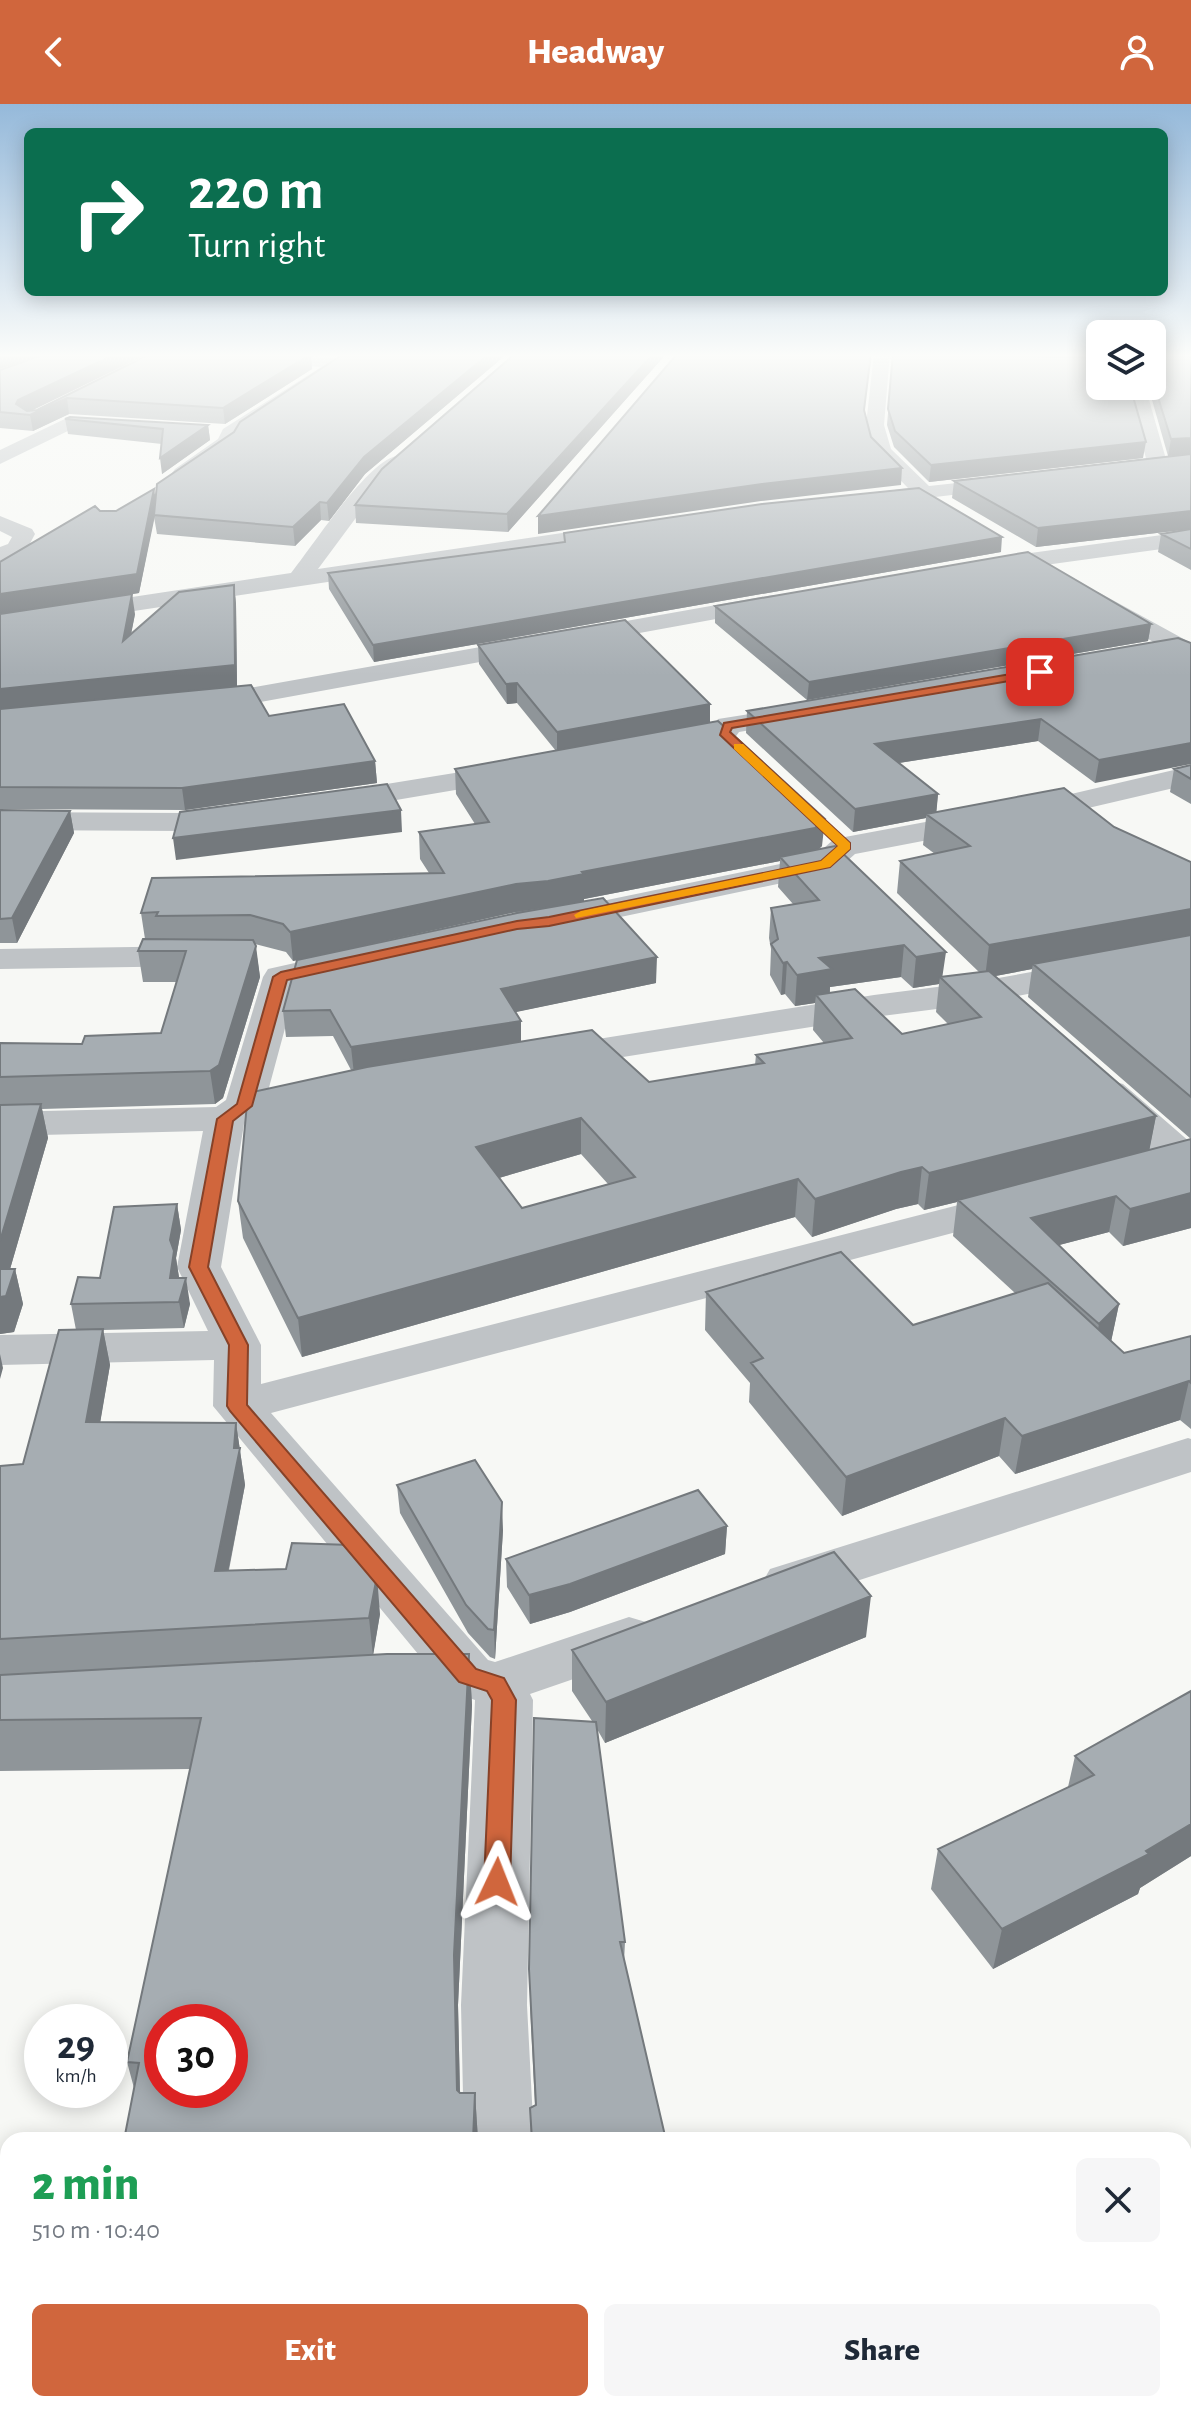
<!DOCTYPE html>
<meta charset="utf-8">
<style>
body{margin:0;font-family:"Alegreya Sans",sans-serif;background:#f6f6f7;color:#1f2937;height:100vh;display:flex;flex-direction:column;font-size:30px;white-space:nowrap}
*{box-sizing:border-box;margin:0}
p{font-size:26px;color:#747a83}
.icon{flex:none;width:44px;height:44px;fill:none;stroke:currentColor;stroke-width:2;stroke-linecap:round;stroke-linejoin:round}
.map{position:relative;flex:1;overflow:hidden}
.drawer{position:absolute;left:0px;top:2028px;width:1192px;height:280px;display:flex;flex-direction:column;background:#fff;border-radius:24px 24px 0 0;box-shadow:0 4px 20px #0003}
.drawer>*{flex:none}
.banner{position:absolute;left:24px;top:24px;width:1144px;height:168px;border-radius:12px;box-shadow:0 4px 20px #0003;background:#0b6e4f;color:#fff;overflow:hidden}
.controls{position:absolute;left:1086px;top:216px;display:grid;gap:16px}
.controls a{display:grid;place-items:center;width:80px;height:80px;border-radius:12px;background:#fff;box-shadow:0 4px 20px #0003;font-size:40px}
.speed{position:absolute;left:24px;top:1900px;display:flex;gap:16px;font-size:40px;font-weight:700;text-align:center}
.speed>*{display:grid;place-content:center;width:104px;height:104px;border-radius:50%;background:#fff;box-shadow:0 4px 20px #0003;line-height:1}
.speed small{font-size:20px;font-weight:400}
.speed .limit{border:12px solid #d22;background:#fff;color:#111}
.pin{position:absolute;display:grid;place-items:center;width:68px;height:68px;color:#fff;margin:-34px;border-radius:16px;box-shadow:0 4px 12px #0006}
.me{position:absolute;width:88px;margin:-44px;rotate:2deg;stroke-linejoin:round;filter:drop-shadow(0 0 6px #0008)}
.turn{display:flex;align-items:center;gap:28px;height:168px;padding:0 32px;font-size:36px}
.turn .icon{width:104px;height:104px;stroke-width:2.5}
.turn b{display:block;font-size:56px;line-height:68px}
.round{display:grid;place-items:center;flex:none;width:84px;height:84px;border-radius:12px;background:#f6f6f7}
.overview{display:flex;align-items:center;justify-content:space-between;height:136px;padding:0 32px}
h1{font-size:48px;font-weight:800;line-height:60px;color:#1e9e55}
.primary-button{display:flex;gap:16px;margin-top:auto;padding:16px 32px}
.primary-button a{flex:1;height:92px;border-radius:12px;background:#d0663d;color:#fff;font-size:32px;font-weight:800;line-height:92px;text-align:center}
.primary-button a+a{background:#f6f6f7;color:#1f2937}
header{display:flex;justify-content:space-between;align-items:center;height:104px;padding:0 32px;background:#d0663d;color:#fff;font-size:36px;font-weight:800}
.map>svg:first-child{display:block}
</style>
<header><svg class="icon" aria-label="back" viewBox="0 0 24 24"><path d="M15 5l-7 7 7 7"/></svg>Headway<svg class="icon" aria-label="person" viewBox="0 0 24 24"><circle cx="12" cy="8" r="4"/><path d="M4 21q1-7 8-7t8 7"/></svg></header>
<div class="map">
<svg width="1191" height="2308" viewBox="0 0 1191 2308">
<rect width="100%" height="100%" fill="#f7f8f5"/>
<g fill="none" stroke-linecap="round" stroke-linejoin="round">
<!-- major casing -->
<g stroke="#b3b7ba" stroke-width="2">
<path id="major" d="M1191,2206V2287L1184,2290V2208Z
M1092,2300H1175L1172,2308H1089Z"/>
</g>
<!-- minor -->
<path fill="#bfc3c6" fill-rule="evenodd" d="M195,249H276L339,254L348,259L239,332L234,342L182,375L175,373L172,369L175,365L218,335L223,325L321,263L203,254Z
M874,249H890L884,321L891,345L929,382L1012,373L1022,379L1019,383L869,401L862,399L858,395L862,391L908,384L872,347L866,321Z
M1127,282H1145L1168,362L1165,366H1151L1148,362Z
M69,313L125,317L134,323L125,329L72,325L0,360V346Z
M396,352L406,358L381,380L318,465L623,420L634,427L623,434L0,527V513L291,469C312,443 366,359 396,352Z
M0,412L32,425L35,430L25,449L0,459V443L8,440L12,433L0,427Z
M1191,427V441L979,470L971,468L967,463L971,458L979,456Z
M1098,488L1191,539V558L1182,555L1089,500L1086,495L1089,490Z
M773,491L782,493L785,498L782,503L255,599L199,605L189,603L185,597L189,591L255,583Z
M807,601L817,603L821,609L817,615L739,628L734,635L670,648L660,645L656,639L660,633L713,623L718,615Z
M516,659L526,662L531,668L526,674L331,707L320,704L316,698L320,692L331,689Z
M1191,662V680L1054,712L855,750L836,767L825,770L554,827L542,824L537,817L542,810L554,807L814,753L834,735L845,733L1054,694Z
M235,702L246,704L250,711L246,718L185,727L0,726V708L185,709Z
M1191,839V859L976,900L874,913L554,964L541,961L535,953L541,945L554,942L874,891L976,878Z
M200,842L212,845L217,852L212,859L200,862L0,865V845Z
M353,846L365,850L371,857L365,864L297,880L264,1002L244,1020L221,1163L261,1241V1280L1013,1087L1028,1091L1034,1100L1028,1109L271,1309L488,1556L495,1558L629,1513L649,1519L657,1534L649,1549L530,1590L533,1596L527,1901L534,2036H464L461,1901L475,1596L467,1593L438,1595L418,1589L410,1573L418,1557L423,1556L213,1302L214,1256L0,1261V1231L208,1227L177,1163L203,1027L0,1032V1008L216,1003L226,996L263,873L268,865Z
M1109,976L1123,980L1191,1039V1066L1170,1064L1095,996L1089,988L1095,980Z
M1188,1334L1191,1335V1368L789,1499L770,1493L762,1479L770,1465Z
M473,2300H551L552,2308H474Z"/>
<!-- major -->
<use href="#major" fill="#fff" fill-rule="evenodd"/>
</g>
<!-- wall -->
<path fill="#8f9599" fill-rule="evenodd" d="M152,249L312,265L225,320L69,310L33,327L0,324V266L33,306H37Z
M317,249H508L365,370L329,417L321,416L295,442L157,430L154,413L139,489L39,504L135,510L131,529L234,481L236,500L237,582L100,596L269,612L375,657L377,679L185,706L0,705V458L100,407H116L156,395L234,328L341,252Z
M516,249H667L508,428L356,419L355,401Z
M893,249L1143,354L929,378L894,343L887,321Z
M979,249H1100V253Z
M1152,249L1191,425L1036,443L952,394L954,377L1168,352L1148,282H1152Z
M65,315L208,321L210,336L162,370V340L68,330Z
M1191,425V466L1158,448L1161,430Z
M1001,448L374,558L329,485L328,469Z
M715,502L1151,520L1148,537L807,596L715,519Z
M1191,539L1095,679L1038,637L899,659L938,690L936,708L1114,723L1191,758V1124L1123,1142L1109,1128L1059,1141L1119,1200L1111,1237L1124,1249L1191,1232V1325L1180,1316L1015,1370L999,1352L842,1412L749,1298L750,1279L705,1226L706,1188L913,1221L1015,1189L953,1132L957,1098L924,1106L918,1100L896,1105L812,1133L795,1113L302,1253L243,1134L238,1097L351,966L333,932L286,933L283,907L516,808L293,857L286,848L255,840L260,873L223,994L215,1000L42,1005L48,1034L10,1165H15L23,1200L14,1228L0,1230V939L82,940L161,929L177,878H143L138,847L145,835L141,809L429,769L420,755L419,728L475,720L456,690L455,665L556,647L517,599L507,600L479,560L478,541L710,619L822,742L819,745L942,873L979,868L897,789L900,757L935,750L923,741L926,714L853,728L746,629L747,607ZM780,757L778,783L793,800L771,804L769,834L771,845L770,871L781,891L785,890L795,902L815,899L813,926L824,939L756,951L755,961L649,978L521,938L515,908L656,879L584,798V795ZM1032,865L1028,893L1191,1035L1149,1046L1156,1012L995,872ZM901,873L913,884L939,880L936,908L948,920L902,930L830,889V883ZM581,1050L608,1080L522,1104L499,1074Z
M1191,661V700L1170,688L1174,665Z
M0,706L70,707L74,729L17,839H0Z
M177,1100L181,1126L176,1154L179,1174L190,1200L184,1224L103,1226L110,1261L100,1318L236,1319L245,1381L229,1466L380,1510L373,1550H469L472,1601L458,1901L460,1989H475L478,2036H124L134,1984L127,1958L190,1665L0,1667V1362L23,1360L76,1226L71,1200L100,1174Z
M397,1381L503,1426L495,1555L490,1553L468,1529L400,1409Z
M727,1422L725,1450L570,1508L530,1520L507,1483L506,1455Z
M866,1533L605,1639L597,1625L625,1838L624,1858L666,2036H531L530,2004L535,2001L530,1901L592,1617L572,1587V1546Z
M1191,1587V1752L1140,1784L1138,1790L993,1865L931,1785L938,1745L1068,1683L1075,1652Z"/>
<!-- shaded-wall -->
<path fill="#74797d" d="M2,249H48L0,265V250Z
M118,249H150L25,310L16,300L18,296Z
M490,249H508L365,370L329,417L327,399L364,353Z
M654,249H667L508,428L507,410Z
M311,250L312,265L225,320L223,304Z
M67,294L69,310L33,327L30,311Z
M208,321L210,336L162,370L160,354Z
M1191,334V350L1168,352L1171,335Z
M1146,338L1143,354L929,378L931,361Z
M902,364L901,381L761,397L538,430V412L762,380Z
M154,385L157,402L139,489L0,510V490Z
M320,398L321,416L295,442L293,423Z
M1191,407V425L1036,443L1038,424Z
M1002,433L1001,448L374,558L373,541Z
M234,481L236,500L237,582L0,606V585L235,561Z
M132,490L135,510L126,557L123,537Z
M1151,520L1148,537L807,596L809,578Z
M517,579V599L507,600L506,580Z
M710,600V621L557,648V628Z
M1041,615L1038,637L873,663L875,640Z
M1191,639V660L1095,679L1099,656Z
M375,657L377,679L185,706L182,684Z
M938,690L936,713L926,710V714L853,728L855,705Z
M401,706L402,728L176,756L173,734Z
M70,707L74,729L17,839L12,814Z
M825,715L822,742L813,750L780,753V757L584,795V798L516,808L293,857L290,828L516,780L582,768Z
M1191,805V833L1033,860L1032,865L985,874L989,841Z
M904,841L901,873L830,883L829,897L816,891L815,899L795,902L797,871L819,854Z
M256,842L260,873L223,994L215,1000L210,967Z
M946,848L942,875L940,873L939,880L913,884L916,853Z
M657,853L656,879L502,911L501,885Z
M787,858L785,890L781,891L783,859Z
M521,917V944L354,970L351,943Z
M41,1000L48,1034L2,1193L15,1165L23,1200L14,1228L0,1230V1137Z
M1156,1012L1149,1048L958,1096L957,1098L924,1106L929,1069Z
M581,1014V1050L478,1080L476,1043Z
M922,1063L918,1100L896,1105L812,1133L815,1095L901,1068Z
M798,1075L795,1113L302,1253L298,1214Z
M1191,1089V1124L1123,1142L1130,1105Z
M1116,1092L1109,1128L1025,1150L1031,1114Z
M177,1100L181,1126L176,1154L179,1173L174,1200L170,1174V1136Z
M186,1174L190,1200L184,1224L179,1198Z
M1119,1200L1111,1238L1092,1258L1099,1220Z
M103,1225L110,1261L94,1355L86,1318Z
M0,1250L3,1264L0,1275Z
M1189,1277L1180,1316L1015,1370L1022,1332Z
M1005,1314L999,1352L842,1412L846,1373Z
M236,1319L245,1381L221,1504L215,1467L234,1344Z
M502,1398L503,1426L495,1555L494,1526Z
M727,1422L725,1450L570,1508L530,1520L529,1491Z
M377,1472L380,1510L373,1552L369,1514Z
M871,1492L866,1533L605,1639L606,1598Z
M469,1550L472,1601L458,1901L461,2036L457,1986L454,1851Z
M1191,1720V1752L1140,1784L1138,1790L993,1865L1002,1825L1146,1747Z
M475,1989L478,2036H473Z
M463,2300H469V2308H463Z"/>
<!-- building -->
<path fill="#a6adb2" stroke="#74797d" stroke-width="2" fill-rule="evenodd" d="M48,249H118L18,296L16,300L27,307L37,306L152,249H294L311,250L223,304L67,294L30,311L0,308V266Z
M345,249H490L364,353L327,399L320,398L293,423L154,411L157,380L234,328L240,318Z
M516,249H654L507,410L355,401L382,365Z
M678,249H871L864,306L871,333L902,364L762,380L538,412Z
M893,249L1100,254V282H1130L1146,338L931,361L895,327L888,305Z
M1152,249H1191V334L1171,335L1152,274Z
M70,313L208,321L160,354L163,325L65,315Z
M1191,350V407L1038,424L954,377Z
M919,384L1002,433L373,541L328,469L565,438L564,429L762,400Z
M154,385L137,470L0,490V458L95,402L100,407H116Z
M1191,425V445L1161,430Z
M1028,448L1151,520L809,578L715,502Z
M234,481L235,561L0,585V510L132,490L123,537L179,488Z
M625,516L710,600L557,628L517,579L506,580L478,541Z
M1178,534L1191,539V639L1099,656L1041,615L875,640L938,690L855,705L747,607Z
M251,581L269,612L344,600L375,657L182,684L0,683V605Z
M718,617L825,715L815,724L582,768L584,770L548,777L516,780L290,828L283,820L250,811L156,812L158,808L141,809L152,774L444,769L419,728L489,718L455,665Z
M1191,661V675L1174,665Z
M387,680L401,706L173,734L180,708Z
M1064,684L1114,723L1191,758V805L989,841L900,757L970,742L926,710Z
M0,706L70,707L12,814L0,815Z
M835,742L946,848L916,853L904,841L819,854L832,865L797,871L787,858L783,859L771,840L778,835L771,804L819,796L780,753Z
M603,794L657,853L501,885L521,917L351,943L330,906L283,907L297,856L517,809Z
M1191,831V993L1033,860Z
M143,835L253,836L256,842L219,961L210,967L0,973V939L82,940L85,932L161,929L186,847H138Z
M989,867L1156,1012L929,1069L922,1063L901,1068L815,1095L798,1075L298,1214L238,1097L248,989L367,963L592,926L649,978L764,959L756,951L852,934L816,891L855,885L902,930L981,913L940,873ZM581,1014L635,1073L522,1104L476,1043Z
M41,1000L0,1137V1001Z
M1191,1035V1089L1130,1105L1116,1092L1031,1114L1119,1200L1099,1220L958,1096Z
M177,1100L170,1136L174,1147L170,1174H186L179,1198L71,1200L78,1173L100,1174L114,1103Z
M841,1148L913,1221L1048,1179L1124,1249L1191,1232V1279L1189,1277L1022,1332L1005,1314L846,1373L751,1259L763,1254L706,1188Z
M0,1165H15L6,1192L0,1193Z
M103,1225L86,1318L236,1319L234,1344H240L215,1467L286,1465L292,1439L350,1441L377,1472L369,1514L0,1535V1362L23,1360L59,1226Z
M475,1356L502,1398L494,1526L488,1525L466,1501L397,1381Z
M698,1386L727,1422L570,1480L529,1491L506,1455Z
M834,1448L871,1492L606,1598L572,1546Z
M387,1550H469L454,1851L457,1986L460,1989H475L473,2036H124L139,1959L127,1958L201,1614L0,1616V1571ZM162,1918H230V1986H162Z
M1191,1587V1720L1146,1747L1149,1750L1002,1825L938,1745L1094,1671L1075,1652Z
M534,1614L596,1618L625,1838H620L666,2036H532L530,2004L536,2001L529,1865Z
M76,2300H463V2308H74Z"/>
<!-- sky -->
<linearGradient id="sky" x2="0" y2="1"><stop stop-color="#95b9da"/><stop offset="0.44" stop-color="#fbfcfa"/><stop offset="1" stop-color="#fbfcfa" stop-opacity="0"/></linearGradient>
<rect width="1191" height="572" fill="url(#sky)"/>
<!-- route -->
<path fill="#d0663d" stroke="#874228" stroke-width="2" d="M1040,565L1044,566V571L732,624L730,628L850,739V745L830,763L549,822L517,825L287,876L252,1002L233,1017L208,1163L248,1241L247,1301L476,1565L504,1574L516,1596L510,1778L506,1786L497,1790L488,1786L484,1778L492,1596L487,1587L459,1578L230,1307L227,1302L229,1241L189,1163L217,1015L237,1000L273,873L281,868L517,817L549,813L821,757L838,742L720,631L724,619Z"/>
<!-- slow -->
<path fill="#f59e0b" d="M734,640H743L850,739V745L830,763L576,814L574,811L581,807L821,757L838,742L734,645Z"/>
</svg>
<div class="controls">
<a><svg class="icon" aria-label="layers" viewBox="0 0 24 24"><path d="M12 4l9 5-9 5-9-5zM3 14l9 5 9-5"/></svg></a>
</div>
<div class="speed"><div>29<small>km/h</small></div><div class="limit">30</div></div>
<div class="pin" style="left:1040px;top:568px;background:#d93025"><svg class="icon" aria-label="arrive" viewBox="0 0 24 24"><path d="M6 21V4h12l-3 4 3 4H6"/></svg></div>
<svg class="me" style="left:497px;top:1778px" viewBox="-20 -20 40 40"><path d="M0-17L14 15 0 8-14 15z" fill="#d0663d" stroke="#fff" stroke-width="4"/></svg>
<div class="banner">
<div class="turn"><svg class="icon" aria-label="right" viewBox="0 0 24 24"><path d="M7 20v-9h11M14 6l5 5-5 5"/></svg><div><b>220 m</b>Turn right</div></div>
</div>
<section class="drawer">
<div class="overview"><div><h1>2 min</h1><p>510 m · 10:40</p></div><a class="round"><svg class="icon" aria-label="close" viewBox="0 0 24 24"><path d="M6 6l12 12M18 6L6 18"/></svg></a></div>
<div class="primary-button"><a>Exit</a><a>Share</a></div>
</section>
</div>
